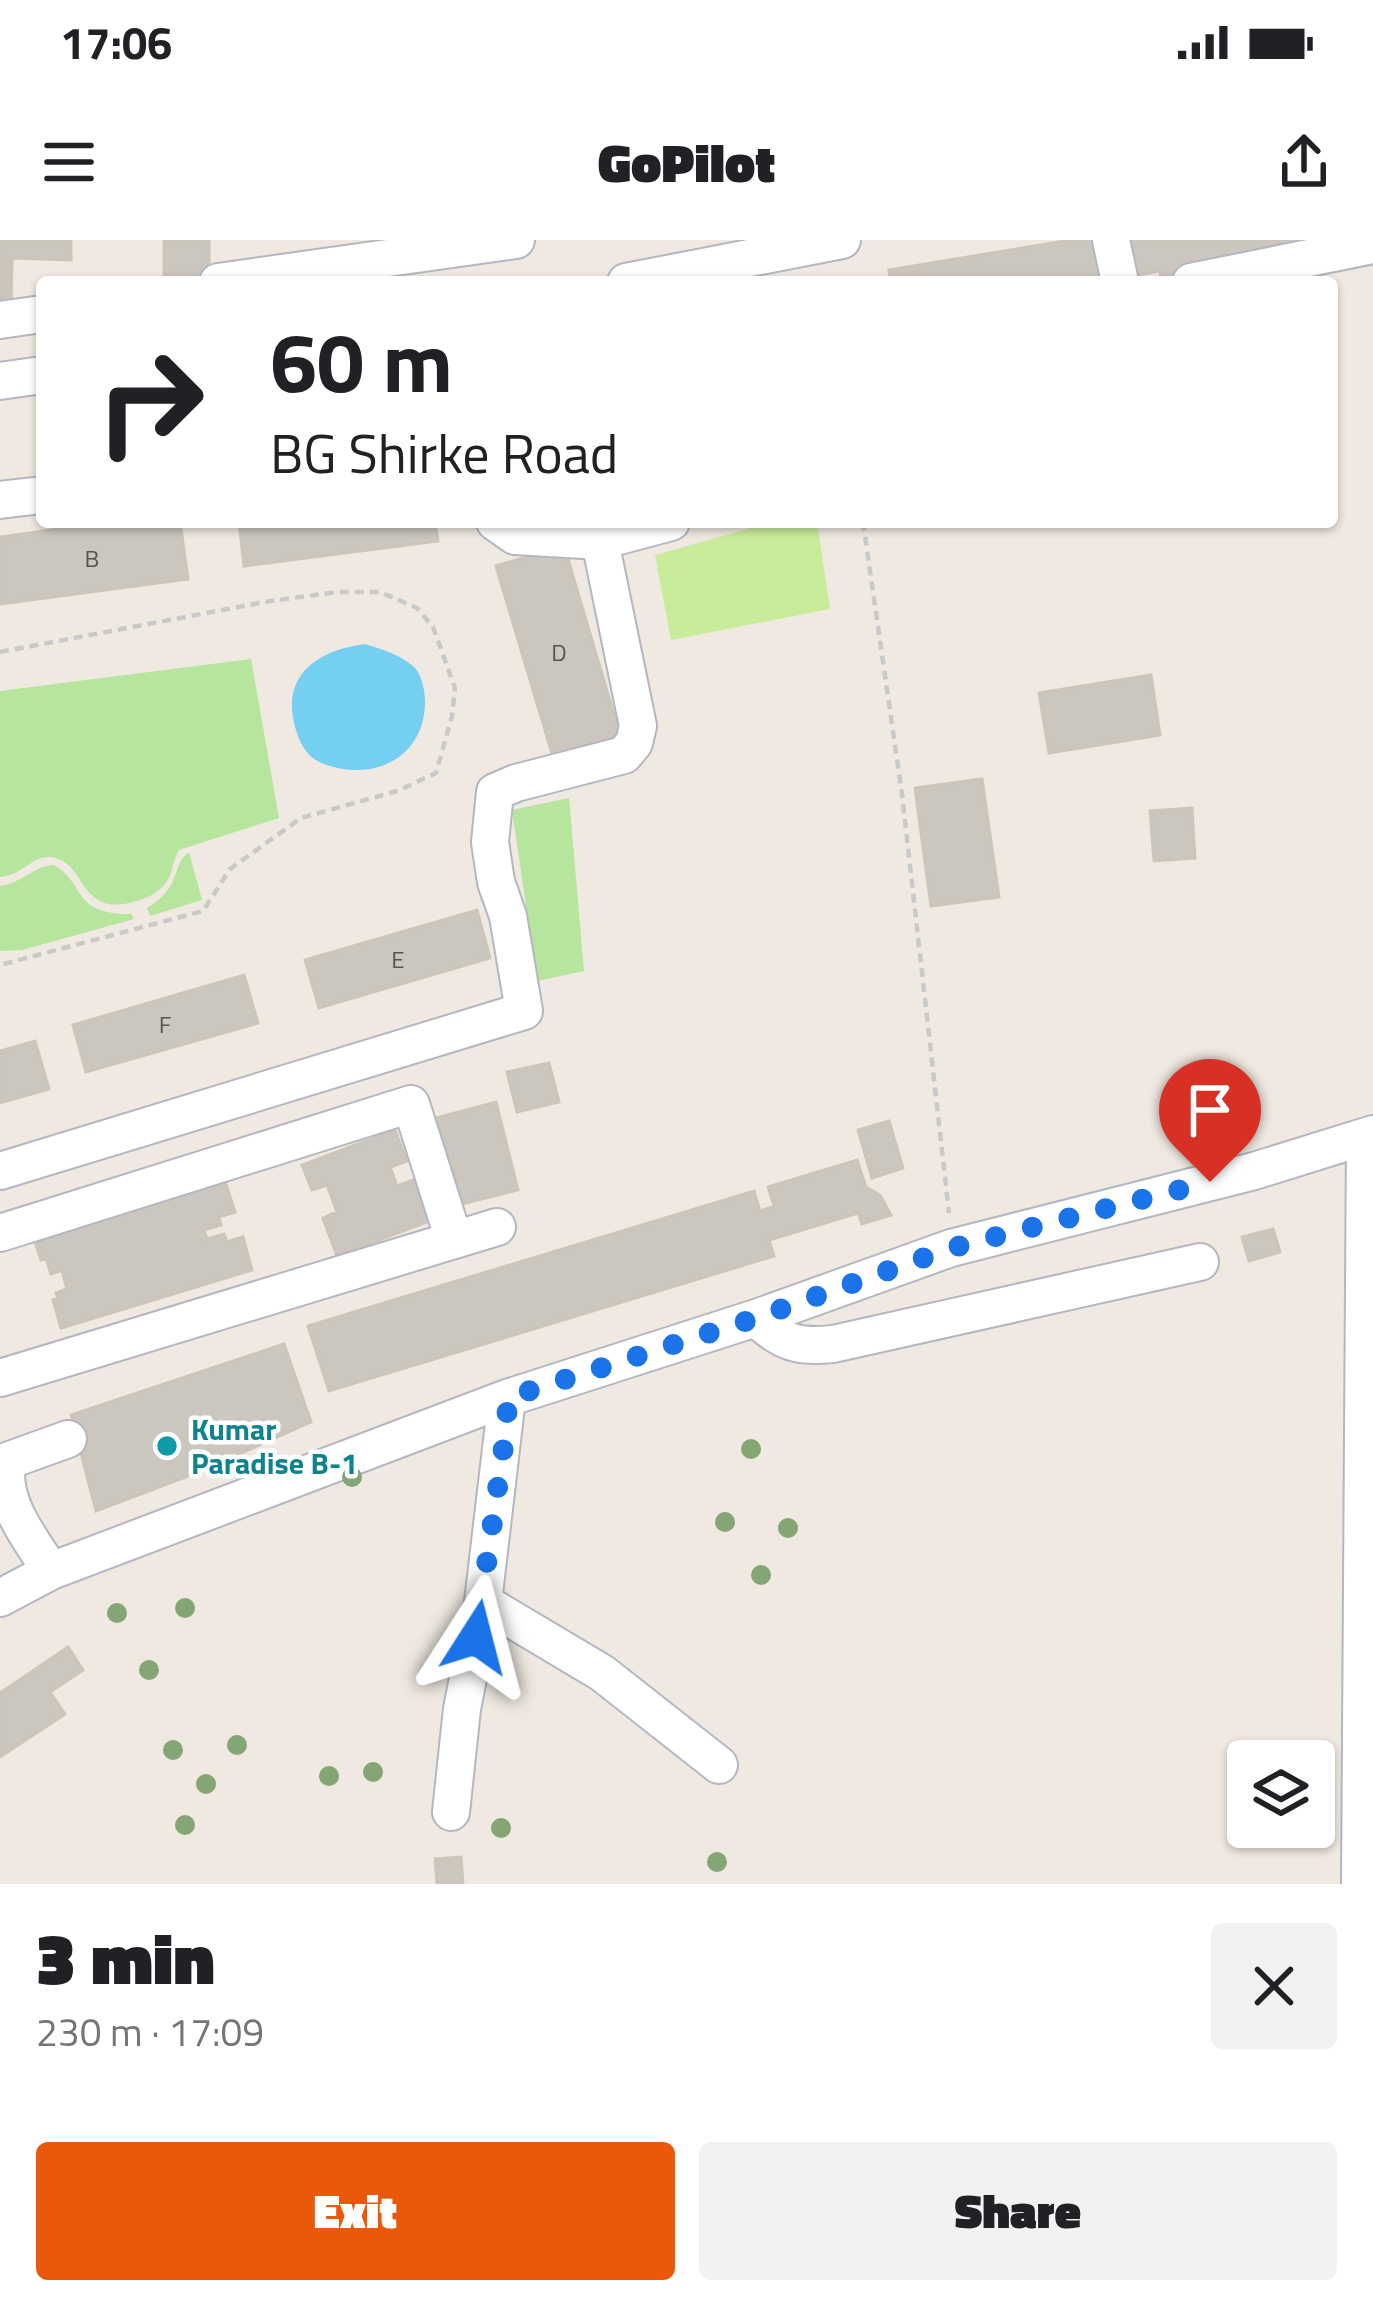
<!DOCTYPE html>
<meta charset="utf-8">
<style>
body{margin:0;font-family:"Titillium Web",sans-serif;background:#f2f2f2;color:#202124;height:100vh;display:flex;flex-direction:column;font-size:45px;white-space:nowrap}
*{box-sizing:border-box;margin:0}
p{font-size:39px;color:#757577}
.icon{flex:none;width:66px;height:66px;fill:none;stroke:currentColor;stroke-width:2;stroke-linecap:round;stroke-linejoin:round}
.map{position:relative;height:1644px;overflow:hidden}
.sheet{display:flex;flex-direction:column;background:#fff;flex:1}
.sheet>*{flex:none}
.guide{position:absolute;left:36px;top:36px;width:1302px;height:252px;border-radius:12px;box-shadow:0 3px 9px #0004;background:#fff;color:#202124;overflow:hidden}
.buttons{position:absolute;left:1227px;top:1500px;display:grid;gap:24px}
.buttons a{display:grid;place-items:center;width:108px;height:108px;border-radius:12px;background:#fff;box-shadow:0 3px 9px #0004;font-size:60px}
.pin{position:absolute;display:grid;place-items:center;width:102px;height:102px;color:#fff;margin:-123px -51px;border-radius:50% 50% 50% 0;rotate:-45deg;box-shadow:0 0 12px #0007}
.pin .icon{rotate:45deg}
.me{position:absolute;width:132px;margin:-66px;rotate:9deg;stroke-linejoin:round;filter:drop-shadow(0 0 9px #0008)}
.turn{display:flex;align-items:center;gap:42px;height:252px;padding:0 36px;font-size:54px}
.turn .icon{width:156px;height:156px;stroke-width:2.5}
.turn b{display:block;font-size:84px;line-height:102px}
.round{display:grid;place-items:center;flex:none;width:126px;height:126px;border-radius:12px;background:#f2f2f2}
.overview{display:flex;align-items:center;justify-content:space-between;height:204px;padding:0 36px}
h1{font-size:72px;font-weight:800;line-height:90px}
.primary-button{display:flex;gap:24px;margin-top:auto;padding:24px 36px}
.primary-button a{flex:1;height:138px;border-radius:12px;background:#ea580c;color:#fff;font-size:48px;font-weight:800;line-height:138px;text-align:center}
.primary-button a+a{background:#f2f2f2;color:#202124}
.status{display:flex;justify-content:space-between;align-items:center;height:84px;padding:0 60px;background:#fff;direction:ltr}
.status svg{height:33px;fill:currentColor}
header{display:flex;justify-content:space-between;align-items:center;height:156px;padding:0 36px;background:#fff;font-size:54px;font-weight:800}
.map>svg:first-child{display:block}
</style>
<div class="status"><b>17:06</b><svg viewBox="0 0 49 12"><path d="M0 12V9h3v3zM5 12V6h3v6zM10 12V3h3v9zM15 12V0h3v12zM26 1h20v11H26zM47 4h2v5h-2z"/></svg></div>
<header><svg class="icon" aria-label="menu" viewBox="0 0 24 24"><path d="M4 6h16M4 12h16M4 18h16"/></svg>GoPilot<svg class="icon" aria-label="share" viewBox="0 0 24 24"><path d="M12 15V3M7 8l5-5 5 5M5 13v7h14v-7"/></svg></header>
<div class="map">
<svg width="1373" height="1644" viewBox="0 0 1373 1644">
<rect width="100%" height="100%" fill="#efe9e1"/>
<!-- green -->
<path fill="#b6e59e" d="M251,419L279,578L179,610C172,621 174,633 165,644C157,654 145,659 133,662C77,677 87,620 50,617C31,616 24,635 0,637V451Z
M569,558L584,731L537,741L512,570Z
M189,612L202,660L150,676L147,668C183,647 170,626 189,612Z
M54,625C88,646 71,674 131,674L134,679L22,710L0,711V646C22,643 36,625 54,625Z"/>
<!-- pitch -->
<path fill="#c9ec9a" d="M773,282H817L830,369L671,400L655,315Z"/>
<!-- water -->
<path fill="#75cff0" d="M365,404C381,409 402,415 415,428C422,436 425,451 425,462C425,511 384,538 338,528C318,524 305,516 298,496C277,439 313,411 365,404Z"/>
<!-- building -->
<path fill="#cbc7bf" stroke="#cbc5ba" stroke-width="3" d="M0,0H71V20L12,18L11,75H0Z
M164,0H209V39H164Z
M1071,0H1104L1110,39L891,42L889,30Z
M1125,0H1329L1161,38L1160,31L1131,36Z
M111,282H180L188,339L0,364V297Z
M239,282H435L438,301L244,326Z
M564,306L621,498L553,517L496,326Z
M1151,435L1160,495L1049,513L1039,453Z
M982,539L999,657L931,666L915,548Z
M1192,568L1195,618L1154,621L1150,571Z
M477,670L490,718L319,768L305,720Z
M244,735L258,783L86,832L73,785Z
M35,801L49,849L0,863V811Z
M549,823L559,862L517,872L507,832Z
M496,862L518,950L454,966L432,879Z
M889,881L903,928L872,938L858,890Z
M395,890L407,921L390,927L397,946L414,940L429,981L337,1016L323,978L337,972L327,945L312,950L302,925Z
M857,920L866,947L880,955L891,975L862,984L858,973L769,1000L774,1016L329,1151L308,1086L754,951L760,971L774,966L768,947Z
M225,941L235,972L219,977L221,985L204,990L207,999L224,994L227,1002L243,997L252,1030L61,1088L53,1060L58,1058L56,1053L67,1049L62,1030L51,1034L46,1018L41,1020L34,998Z
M1273,989L1280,1012L1249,1021L1242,997Z
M284,1104L311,1182L201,1231L96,1271L71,1175Z
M68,1407L83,1430L50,1452L65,1474L0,1517V1453Z
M461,1617L463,1644H437L435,1619Z"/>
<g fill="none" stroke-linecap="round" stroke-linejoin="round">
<!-- minor casing -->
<g stroke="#b4b7c1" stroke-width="40">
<path id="minor" d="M1111,0L1120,42
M218,42L516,0
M626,42L842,0
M1191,42L1373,5
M0,80L42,74
M0,141L42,135
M0,260L42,255
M495,282L515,296L600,301L595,282
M0,931L524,771L508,676L496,642L490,602L495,552L516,543L624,515L634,503L638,486L600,301L671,282
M0,993L411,864L454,1000
M756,1078C781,1102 798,1108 833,1104L1200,1022
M0,1138L497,987
M51,1331C29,1297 0,1262 7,1221L68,1199
M0,1358L51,1331L507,1158L756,1078L951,1008L1254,931L1373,894
M483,1362L602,1433L719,1525
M451,1572L462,1469L483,1362L507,1158
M1360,1644L1365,897"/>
</g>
<!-- path -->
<path stroke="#c9c9c9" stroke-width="4.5" stroke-dasharray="9 6" stroke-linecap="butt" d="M863,282L902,554L949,973
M0,412L270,361L337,352H380L417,368L433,387L455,448L452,476L436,533L397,551L301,578L230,629L203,671L0,725"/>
<!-- minor -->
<use href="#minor" stroke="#fff" stroke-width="36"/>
</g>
<!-- trees -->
<g fill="#84a574">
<circle cx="751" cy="1209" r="10"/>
<circle cx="352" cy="1237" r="10"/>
<circle cx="725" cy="1282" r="10"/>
<circle cx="788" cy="1288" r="10"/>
<circle cx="761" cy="1335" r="10"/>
<circle cx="185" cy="1368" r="10"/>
<circle cx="117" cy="1373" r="10"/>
<circle cx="149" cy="1430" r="10"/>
<circle cx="237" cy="1505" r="10"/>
<circle cx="173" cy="1510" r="10"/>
<circle cx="373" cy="1532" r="10"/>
<circle cx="329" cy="1536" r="10"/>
<circle cx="206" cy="1544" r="10"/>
<circle cx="185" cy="1585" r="10"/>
<circle cx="501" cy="1588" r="10"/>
<circle cx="717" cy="1622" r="10"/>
</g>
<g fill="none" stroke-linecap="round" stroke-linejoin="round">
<!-- route -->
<path stroke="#1a73e8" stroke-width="21" stroke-dasharray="0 37.8" d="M476,1397L507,1183V1158L756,1078L951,1008L1210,942"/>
</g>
<!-- markers -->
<circle fill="#0f9aa8" stroke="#fff" stroke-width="4.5" cx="167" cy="1206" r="12"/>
<g text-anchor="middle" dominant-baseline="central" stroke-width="9" stroke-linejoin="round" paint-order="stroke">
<!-- number labels -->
<g font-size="24" fill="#555452">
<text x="92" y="318">B</text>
<text x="559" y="412">D</text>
<text x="398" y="719">E</text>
<text x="165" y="784">F</text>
</g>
<!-- culture labels -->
<g font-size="30" font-weight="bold" fill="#0d838f" stroke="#fff" text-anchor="start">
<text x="191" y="1189">Kumar<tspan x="191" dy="34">Paradise B-1</tspan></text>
</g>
</g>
</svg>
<div class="buttons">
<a><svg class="icon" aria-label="layers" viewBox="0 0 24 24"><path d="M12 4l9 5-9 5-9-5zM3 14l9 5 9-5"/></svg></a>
</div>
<div class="pin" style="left:1210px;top:942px;background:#d93025"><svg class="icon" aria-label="arrive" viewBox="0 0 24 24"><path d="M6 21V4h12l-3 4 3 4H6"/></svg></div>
<svg class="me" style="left:476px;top:1397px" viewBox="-20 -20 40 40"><path d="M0-17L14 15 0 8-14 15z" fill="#1a73e8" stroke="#fff" stroke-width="4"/></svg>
<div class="guide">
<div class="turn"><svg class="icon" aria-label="right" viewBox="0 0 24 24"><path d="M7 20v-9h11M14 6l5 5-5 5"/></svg><div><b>60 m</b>BG Shirke Road</div></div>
</div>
</div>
<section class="sheet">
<div class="overview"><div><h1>3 min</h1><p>230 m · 17:09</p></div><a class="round"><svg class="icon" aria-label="close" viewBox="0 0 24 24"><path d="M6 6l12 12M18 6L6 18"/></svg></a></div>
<div class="primary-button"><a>Exit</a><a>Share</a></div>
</section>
